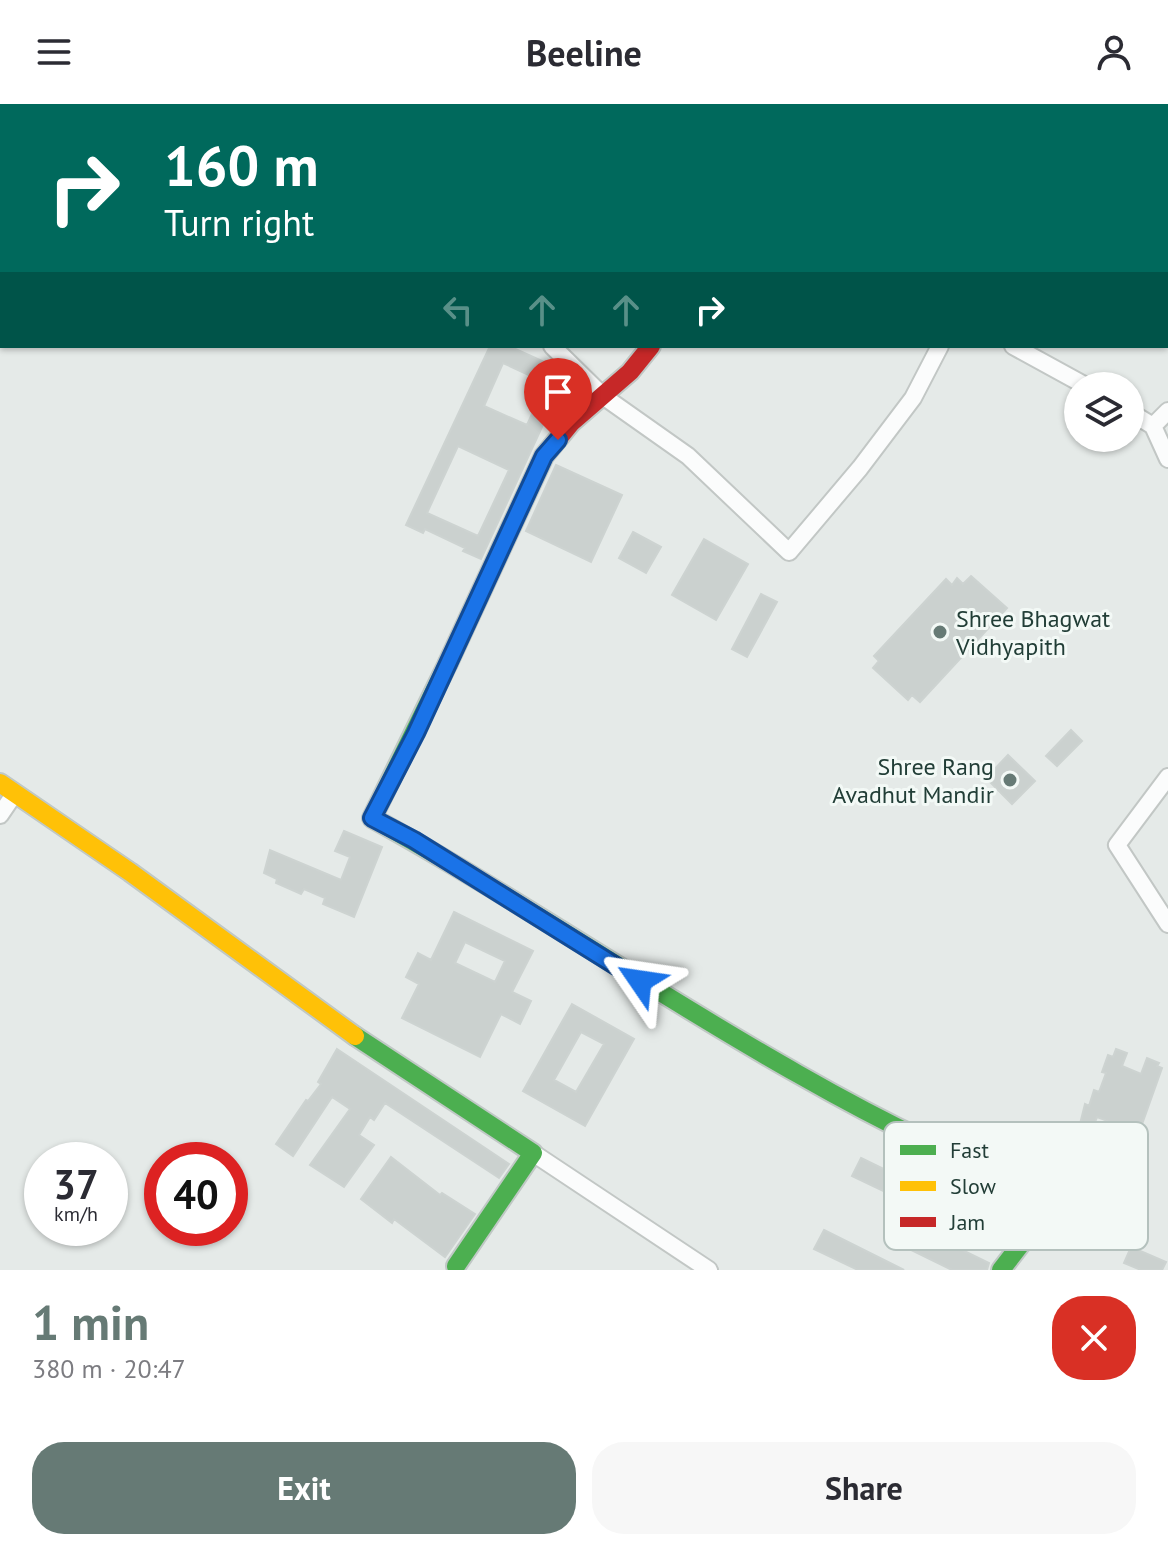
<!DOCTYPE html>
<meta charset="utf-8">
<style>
body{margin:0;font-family:"PT Sans",sans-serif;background:#f7f7f7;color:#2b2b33;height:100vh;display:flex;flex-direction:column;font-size:30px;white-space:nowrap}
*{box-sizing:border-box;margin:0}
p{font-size:26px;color:#7c7c81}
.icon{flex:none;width:44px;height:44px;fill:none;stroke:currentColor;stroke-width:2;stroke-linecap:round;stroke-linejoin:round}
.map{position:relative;height:1166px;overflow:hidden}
.side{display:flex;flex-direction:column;background:#fff;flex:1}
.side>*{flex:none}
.hud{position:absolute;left:0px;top:0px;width:1168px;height:244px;box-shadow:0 2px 6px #0004;background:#00695c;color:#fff;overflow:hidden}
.fabs{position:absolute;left:1064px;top:268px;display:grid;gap:16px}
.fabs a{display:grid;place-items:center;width:80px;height:80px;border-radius:50%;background:#fff;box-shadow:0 2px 6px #0004;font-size:40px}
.speed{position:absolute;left:24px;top:1038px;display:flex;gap:16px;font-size:40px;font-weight:700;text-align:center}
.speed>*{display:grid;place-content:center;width:104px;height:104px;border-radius:50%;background:#fff;box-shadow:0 2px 6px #0004;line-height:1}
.speed small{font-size:20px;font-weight:400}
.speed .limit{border:12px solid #d22;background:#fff;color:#111}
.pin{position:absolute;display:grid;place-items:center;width:68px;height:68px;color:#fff;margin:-82px -34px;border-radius:50% 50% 50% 0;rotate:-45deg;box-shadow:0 0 8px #0007}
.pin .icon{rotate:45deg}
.me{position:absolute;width:88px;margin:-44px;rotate:302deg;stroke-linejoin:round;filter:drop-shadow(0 0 6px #0008)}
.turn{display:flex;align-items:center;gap:28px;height:168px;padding:0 32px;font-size:36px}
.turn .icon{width:104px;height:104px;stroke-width:2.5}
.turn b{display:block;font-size:56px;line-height:68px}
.lanes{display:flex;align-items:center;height:76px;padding:0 32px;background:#0003;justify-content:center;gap:40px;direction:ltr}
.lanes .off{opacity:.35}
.round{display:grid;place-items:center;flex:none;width:84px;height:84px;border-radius:32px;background:#f7f7f7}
.overview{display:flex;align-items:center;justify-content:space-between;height:136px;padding:0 32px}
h1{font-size:48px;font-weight:700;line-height:60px;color:#667a75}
.button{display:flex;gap:16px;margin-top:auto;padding:16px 32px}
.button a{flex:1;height:92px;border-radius:32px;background:#667a75;color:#fff;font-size:32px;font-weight:700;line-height:92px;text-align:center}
.button a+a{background:#f7f7f7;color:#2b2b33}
header{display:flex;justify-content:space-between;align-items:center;height:104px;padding:0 32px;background:#fff;font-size:36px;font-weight:700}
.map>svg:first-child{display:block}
</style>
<header><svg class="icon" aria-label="menu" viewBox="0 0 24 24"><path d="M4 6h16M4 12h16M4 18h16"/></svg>Beeline<svg class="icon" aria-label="person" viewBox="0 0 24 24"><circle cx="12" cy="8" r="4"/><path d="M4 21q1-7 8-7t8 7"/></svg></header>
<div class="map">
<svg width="1168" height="1166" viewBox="0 0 1168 1166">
<rect width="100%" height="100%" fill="#e5eae8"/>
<!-- building -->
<path fill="#cbd1cf" stroke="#cdd3d1" stroke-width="2" fill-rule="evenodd" d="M490,242H509L560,265L566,271L481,455L463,447L465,444L425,425L423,429L406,421ZM503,259L546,279L527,321L484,302ZM458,342L509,366L478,432L427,409Z
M556,361L622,391L591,458L526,427Z
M633,428L661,443L646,469L619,454Z
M704,435L748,460L716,516L672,491Z
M971,472L1007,504L920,598L912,591L908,596L873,564L879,557L874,552L946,475L952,481L957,474L963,480Z
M761,490L777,498L747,553L732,545Z
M1071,626L1082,637L1057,662L1046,652Z
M1008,651L1035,677L1012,700L986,674Z
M344,727L382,743L354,813L323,800L325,794L304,785L301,790L276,779L277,775L264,769L270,746L341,776L350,753L335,747Z
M454,808L533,847L512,888L531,897L520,920L501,910L480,953L402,914L419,880L406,873L418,849L431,856ZM465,838L505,857L495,878L455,859Z
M572,900L634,935L585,1022L523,987ZM581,928L604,940L576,988L554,976Z
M337,945L509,1060L499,1074L385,999L374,1016L370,1013L359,1031L374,1041L344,1083L310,1061L350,1005L332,993L293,1052L276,1040L306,996L308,997L321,980L318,978Z
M1116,945L1127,949L1122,962L1141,970L1147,954L1159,959L1157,962L1162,964L1135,1040L1120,1034L1124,1023L1097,1013L1093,1024L1080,1020L1085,1000L1089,1002L1094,986L1099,988L1106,969L1102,968L1108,951L1113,953Z
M391,1053L440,1091L442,1089L475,1110L445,1153L394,1115L392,1119L361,1095Z
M861,1054L931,1088L923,1106L852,1072Z
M909,1120L989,1159L987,1166H952L899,1140Z
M824,1126L904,1166H858L814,1145Z
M1131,1143L1166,1158L1162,1166H1141L1124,1159Z"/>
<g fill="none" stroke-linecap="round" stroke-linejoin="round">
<!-- street casing -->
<g stroke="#c2c7c5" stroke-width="20">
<path id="street" d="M148,2L149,0
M1166,7L1168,10
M0,174L2,175
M0,229L2,226
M552,242L603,292L688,352L789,448L860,364L913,294L940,242
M1013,242L1086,282
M1130,308L1153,322L1168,355
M1153,322L1168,307
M1168,673L1117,741L1168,820
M0,711L15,689
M533,1049L709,1166"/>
</g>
<!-- fast casing -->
<g stroke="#c0c8c5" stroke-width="22">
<path id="fast" d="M448,559L372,714C517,794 654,889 798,970C840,994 883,1017 927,1038C969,1058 1013,1073 1051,1101L1001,1166
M355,932L533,1049L456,1162"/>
</g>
<!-- slow casing -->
<g stroke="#c0c8c5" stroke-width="22">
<path id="slow" d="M0,679L130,768L355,932"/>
</g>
<!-- jam casing -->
<g stroke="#c0c8c5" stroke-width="22">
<path id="jam" d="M448,559L544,352L571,319L630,268L651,242"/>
</g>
<!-- street -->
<use href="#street" stroke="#fbfcfc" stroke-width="16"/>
<!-- fast -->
<use href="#fast" stroke="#4caf50" stroke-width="18"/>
<!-- slow -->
<use href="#slow" stroke="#ffc107" stroke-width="18"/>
<!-- jam -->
<use href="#jam" stroke="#c62828" stroke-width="18"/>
</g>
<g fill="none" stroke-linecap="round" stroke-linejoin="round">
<!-- route casing -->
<g stroke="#114b97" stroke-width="20">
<path id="route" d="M558,336L544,352L416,629L372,714L414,736L640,877"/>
</g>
<!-- route -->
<use href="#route" stroke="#1a73e8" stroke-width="14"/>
</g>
<!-- markers -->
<g fill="#667a75" stroke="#f3f9f6" stroke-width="3">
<circle cx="940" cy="528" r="8"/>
<circle cx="1010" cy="676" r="8"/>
</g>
<g text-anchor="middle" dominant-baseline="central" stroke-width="6" stroke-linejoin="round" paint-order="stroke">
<!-- poi labels -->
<g font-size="24" fill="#223e37" stroke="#f3f9f6" text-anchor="start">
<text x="956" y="514">Shree Bhagwat<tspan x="956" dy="28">Vidhyapith</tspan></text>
<text x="994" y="662" text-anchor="end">Shree Rang<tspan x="994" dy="28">Avadhut Mandir</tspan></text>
</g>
</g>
<!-- legend -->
<rect x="884" y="1018" width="264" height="128" rx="12" fill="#f3f9f6" stroke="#b4c1bd" stroke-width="2"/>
<rect x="900" y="1041" width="36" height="10" fill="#4caf50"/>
<rect x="900" y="1077" width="36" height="10" fill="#ffc107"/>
<rect x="900" y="1113" width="36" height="10" fill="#c62828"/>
<g font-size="22" fill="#223e37">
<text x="950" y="1054">Fast</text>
<text x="950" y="1090">Slow</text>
<text x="950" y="1126">Jam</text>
</g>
</svg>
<div class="fabs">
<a><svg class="icon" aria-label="layers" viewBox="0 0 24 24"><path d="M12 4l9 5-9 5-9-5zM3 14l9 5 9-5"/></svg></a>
</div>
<div class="speed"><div>37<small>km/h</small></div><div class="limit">40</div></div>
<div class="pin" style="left:558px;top:336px;background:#d93025"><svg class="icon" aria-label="arrive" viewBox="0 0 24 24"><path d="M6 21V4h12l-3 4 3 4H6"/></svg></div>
<svg class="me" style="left:640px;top:877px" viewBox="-20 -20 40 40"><path d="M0-17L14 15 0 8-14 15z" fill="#1a73e8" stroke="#fff" stroke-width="4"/></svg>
<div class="hud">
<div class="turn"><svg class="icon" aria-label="right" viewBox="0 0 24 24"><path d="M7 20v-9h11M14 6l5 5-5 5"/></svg><div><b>160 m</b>Turn right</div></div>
<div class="lanes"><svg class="icon off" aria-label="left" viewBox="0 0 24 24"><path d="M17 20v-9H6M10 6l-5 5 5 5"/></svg><svg class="icon off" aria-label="ahead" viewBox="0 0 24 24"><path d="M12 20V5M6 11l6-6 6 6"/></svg><svg class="icon off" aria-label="ahead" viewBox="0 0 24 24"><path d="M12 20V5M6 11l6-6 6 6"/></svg><svg class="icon" aria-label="right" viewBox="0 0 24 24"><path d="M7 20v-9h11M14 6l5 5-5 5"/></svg></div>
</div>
</div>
<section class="side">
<div class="overview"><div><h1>1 min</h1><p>380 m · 20:47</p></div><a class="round" style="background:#d93025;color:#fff"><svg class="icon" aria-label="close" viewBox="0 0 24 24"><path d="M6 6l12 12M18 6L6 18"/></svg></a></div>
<div class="button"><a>Exit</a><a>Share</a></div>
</section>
